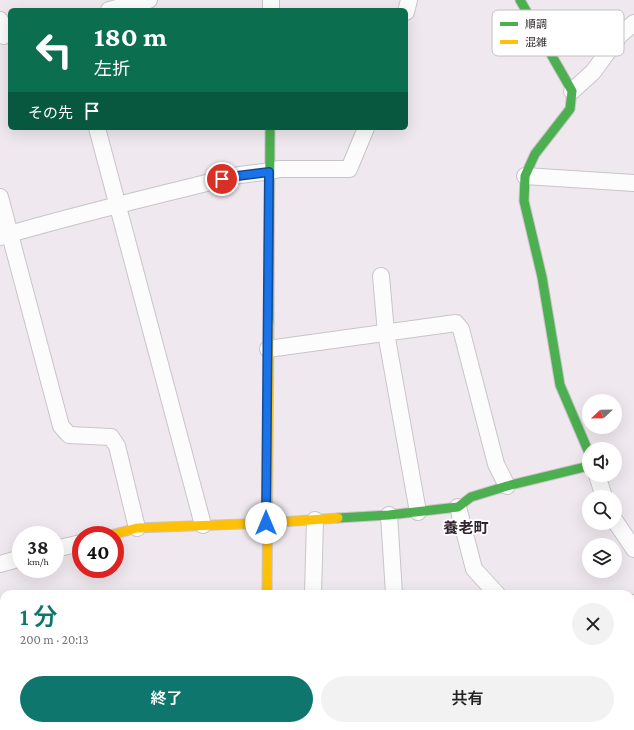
<!DOCTYPE html>
<html lang="ja">
<meta charset="utf-8">
<style>
body{margin:0;font-family:"Crimson Pro","Noto Sans JP",serif;background:#f2f2f2;color:#222;height:100vh;display:flex;flex-direction:column;font-size:15px;white-space:nowrap}
*{box-sizing:border-box;margin:0}
p{font-size:13px;color:#767676}
.icon{flex:none;width:22px;height:22px;fill:none;stroke:currentColor;stroke-width:2;stroke-linecap:round;stroke-linejoin:round}
.map{position:relative;flex:1;overflow:hidden}
.details{position:absolute;left:0px;top:590px;width:634px;height:140px;display:flex;flex-direction:column;background:#fff;border-radius:12px 12px 0 0;box-shadow:0 4px 16px #0002}
.details>*{flex:none}
.top-card{position:absolute;left:8px;top:8px;width:400px;height:122px;border-radius:6px;box-shadow:0 4px 16px #0002;background:#0b6e4f;color:#fff;overflow:hidden}
.needle{width:26px;rotate:248deg}
.buttons{position:absolute;left:582px;top:394px;display:grid;gap:8px}
.buttons a{display:grid;place-items:center;width:40px;height:40px;border-radius:50%;background:#fff;box-shadow:0 4px 16px #0002;font-size:20px}
.speed{position:absolute;left:12px;top:526px;display:flex;gap:8px;font-size:20px;font-weight:700;text-align:center}
.speed>*{display:grid;place-content:center;width:52px;height:52px;border-radius:50%;background:#fff;box-shadow:0 4px 16px #0002;line-height:1}
.speed small{font-size:10px;font-weight:400}
.speed .limit{border:6px solid #d22;background:#fff;color:#111}
.pin{position:absolute;display:grid;place-items:center;width:34px;height:34px;color:#fff;margin:-17px;border:2px solid #fff;border-radius:50%;box-shadow:0 1px 4px #0007}
.me{position:absolute;width:44px;margin:-22px;rotate:0deg;stroke-linejoin:round;filter:drop-shadow(0 0 3px #0008)}
.turn{display:flex;align-items:center;gap:14px;height:84px;padding:0 20px;font-size:18px}
.turn .icon{width:52px;height:52px;stroke-width:2.5}
.turn b{display:block;font-size:28px;line-height:34px}
.then{display:flex;align-items:center;height:38px;padding:0 20px;background:#0003;gap:8px;font-size:15px}
.round{display:grid;place-items:center;flex:none;width:42px;height:42px;border-radius:21px;background:#f2f2f2}
.overview{display:flex;align-items:center;justify-content:space-between;height:68px;padding:0 20px}
h1{font-size:24px;font-weight:600;line-height:30px;color:#0f766e}
.cta{display:flex;gap:8px;margin-top:auto;padding:8px 20px}
.cta a{flex:1;height:46px;border-radius:24px;background:#0f766e;color:#fff;font-size:16px;font-weight:600;line-height:46px;text-align:center}
.cta a+a{background:#f2f2f2;color:#222}
.map>svg:first-child{display:block}
</style>
<div class="map">
<svg width="634" height="730" viewBox="0 0 634 730">
<rect width="100%" height="100%" fill="#efe8ee"/>
<g fill="none" stroke-linecap="round" stroke-linejoin="round">
<!-- river -->
<path stroke="#cdaac6" stroke-width="24" d="M630,654L634,651
M548,730L552,726"/>
<!-- street casing -->
<g stroke="#cac4c9" stroke-width="18">
<path id="street" d="M109,10L149,0
M271,10V0
M406,12L409,0
M0,20L4,36
M572,91L593,72L620,35L634,23
M97,128L203,525
M525,176L634,183
M0,197L61,426L69,435L111,437L117,446L137,528
M0,237C77,214 156,196 234,176C249,173 264,173 279,169H349L366,128
M381,276L386,333L418,512
M268,349L456,323L461,329L496,464L507,486
M597,475L604,497
M458,507L474,569L497,594
M389,515L394,594
M615,521L634,549
M55,549L81,543
M0,564L21,558
M313,594L315,520
M630,608L634,603
M266,730V726
M526,730L530,726"/>
</g>
<!-- fast casing -->
<g stroke="#cac4c9" stroke-width="11">
<path id="fast" d="M520,0L572,91L570,109L535,154L525,176L524,201L542,277L560,385L589,453
M269,323L270,128
M338,518L389,515L458,507L471,497L507,486L589,466"/>
</g>
<!-- slow casing -->
<g stroke="#cac4c9" stroke-width="11">
<path id="slow" d="M111,535L137,528L266,523L338,518
M267,594L269,323"/>
</g>
<!-- street -->
<use href="#street" stroke="#fdfcfc" stroke-width="16"/>
<!-- fast -->
<use href="#fast" stroke="#4caf50" stroke-width="9"/>
<!-- slow -->
<use href="#slow" stroke="#ffc107" stroke-width="9"/>
<!-- rail -->
<path stroke="#cbc9cb" stroke-width="3" stroke-dasharray="2 4" stroke-linecap="butt" d="M0,624L4,626
M309,726L321,730"/>
</g>
<g fill="none" stroke-linecap="round" stroke-linejoin="round">
<!-- route casing -->
<g stroke="#114b97" stroke-width="10">
<path id="route" d="M222,179L237,176L269,172L266,523"/>
</g>
<!-- route -->
<use href="#route" stroke="#1a73e8" stroke-width="7"/>
</g>
<g text-anchor="middle" dominant-baseline="central" stroke-width="3.5" stroke-linejoin="round" paint-order="stroke">
<!-- district labels -->
<g font-size="15" font-weight="bold" fill="#30262e" stroke="#fff">
<text x="466" y="528">養老町</text>
</g>
</g>
<!-- legend -->
<rect x="492" y="10" width="132" height="46" rx="6" fill="#fff" stroke="#c1c0c1" stroke-width="1"/>
<rect x="500" y="22" width="18" height="4" fill="#4caf50"/>
<rect x="500" y="40" width="18" height="4" fill="#ffc107"/>
<g font-size="11" fill="#312c30">
<text x="525" y="28">順調</text>
<text x="525" y="46">混雑</text>
</g>
</svg>
<div class="buttons">
<a><svg class="needle" viewBox="-14 -14 28 28"><path d="M0-13l5 13h-10z" fill="#e53935"/><path d="M0 13l5-13h-10z" fill="#767676"/></svg></a>
<a><svg class="icon" aria-label="sound" viewBox="0 0 24 24"><path d="M4 9h4l5-4v14l-5-4H4zM17 9q2 3 0 6"/></svg></a>
<a><svg class="icon" aria-label="search" viewBox="0 0 24 24"><circle cx="10" cy="10" r="6"/><path d="M15 15l6 6"/></svg></a>
<a><svg class="icon" aria-label="layers" viewBox="0 0 24 24"><path d="M12 4l9 5-9 5-9-5zM3 14l9 5 9-5"/></svg></a>
</div>
<div class="speed"><div>38<small>km/h</small></div><div class="limit">40</div></div>
<div class="pin" style="left:222px;top:179px;background:#d93025"><svg class="icon" aria-label="arrive" viewBox="0 0 24 24"><path d="M6 21V4h12l-3 4 3 4H6"/></svg></div>
<svg class="me" style="left:266px;top:523px" viewBox="-20 -20 40 40"><circle r="19" fill="#fff"/><path d="M0-13L10 11 0 6-10 11z" fill="#1a73e8"/></svg>
<div class="top-card">
<div class="turn"><svg class="icon" aria-label="left" viewBox="0 0 24 24"><path d="M17 20v-9H6M10 6l-5 5 5 5"/></svg><div><b>180 m</b>左折</div></div>
<div class="then">その先<svg class="icon" aria-label="arrive" viewBox="0 0 24 24"><path d="M6 21V4h12l-3 4 3 4H6"/></svg></div>
</div>
<section class="details">
<div class="overview"><div><h1>1 分</h1><p>200 m · 20:13</p></div><a class="round"><svg class="icon" aria-label="close" viewBox="0 0 24 24"><path d="M6 6l12 12M18 6L6 18"/></svg></a></div>
<div class="cta"><a>終了</a><a>共有</a></div>
</section>
</div>
